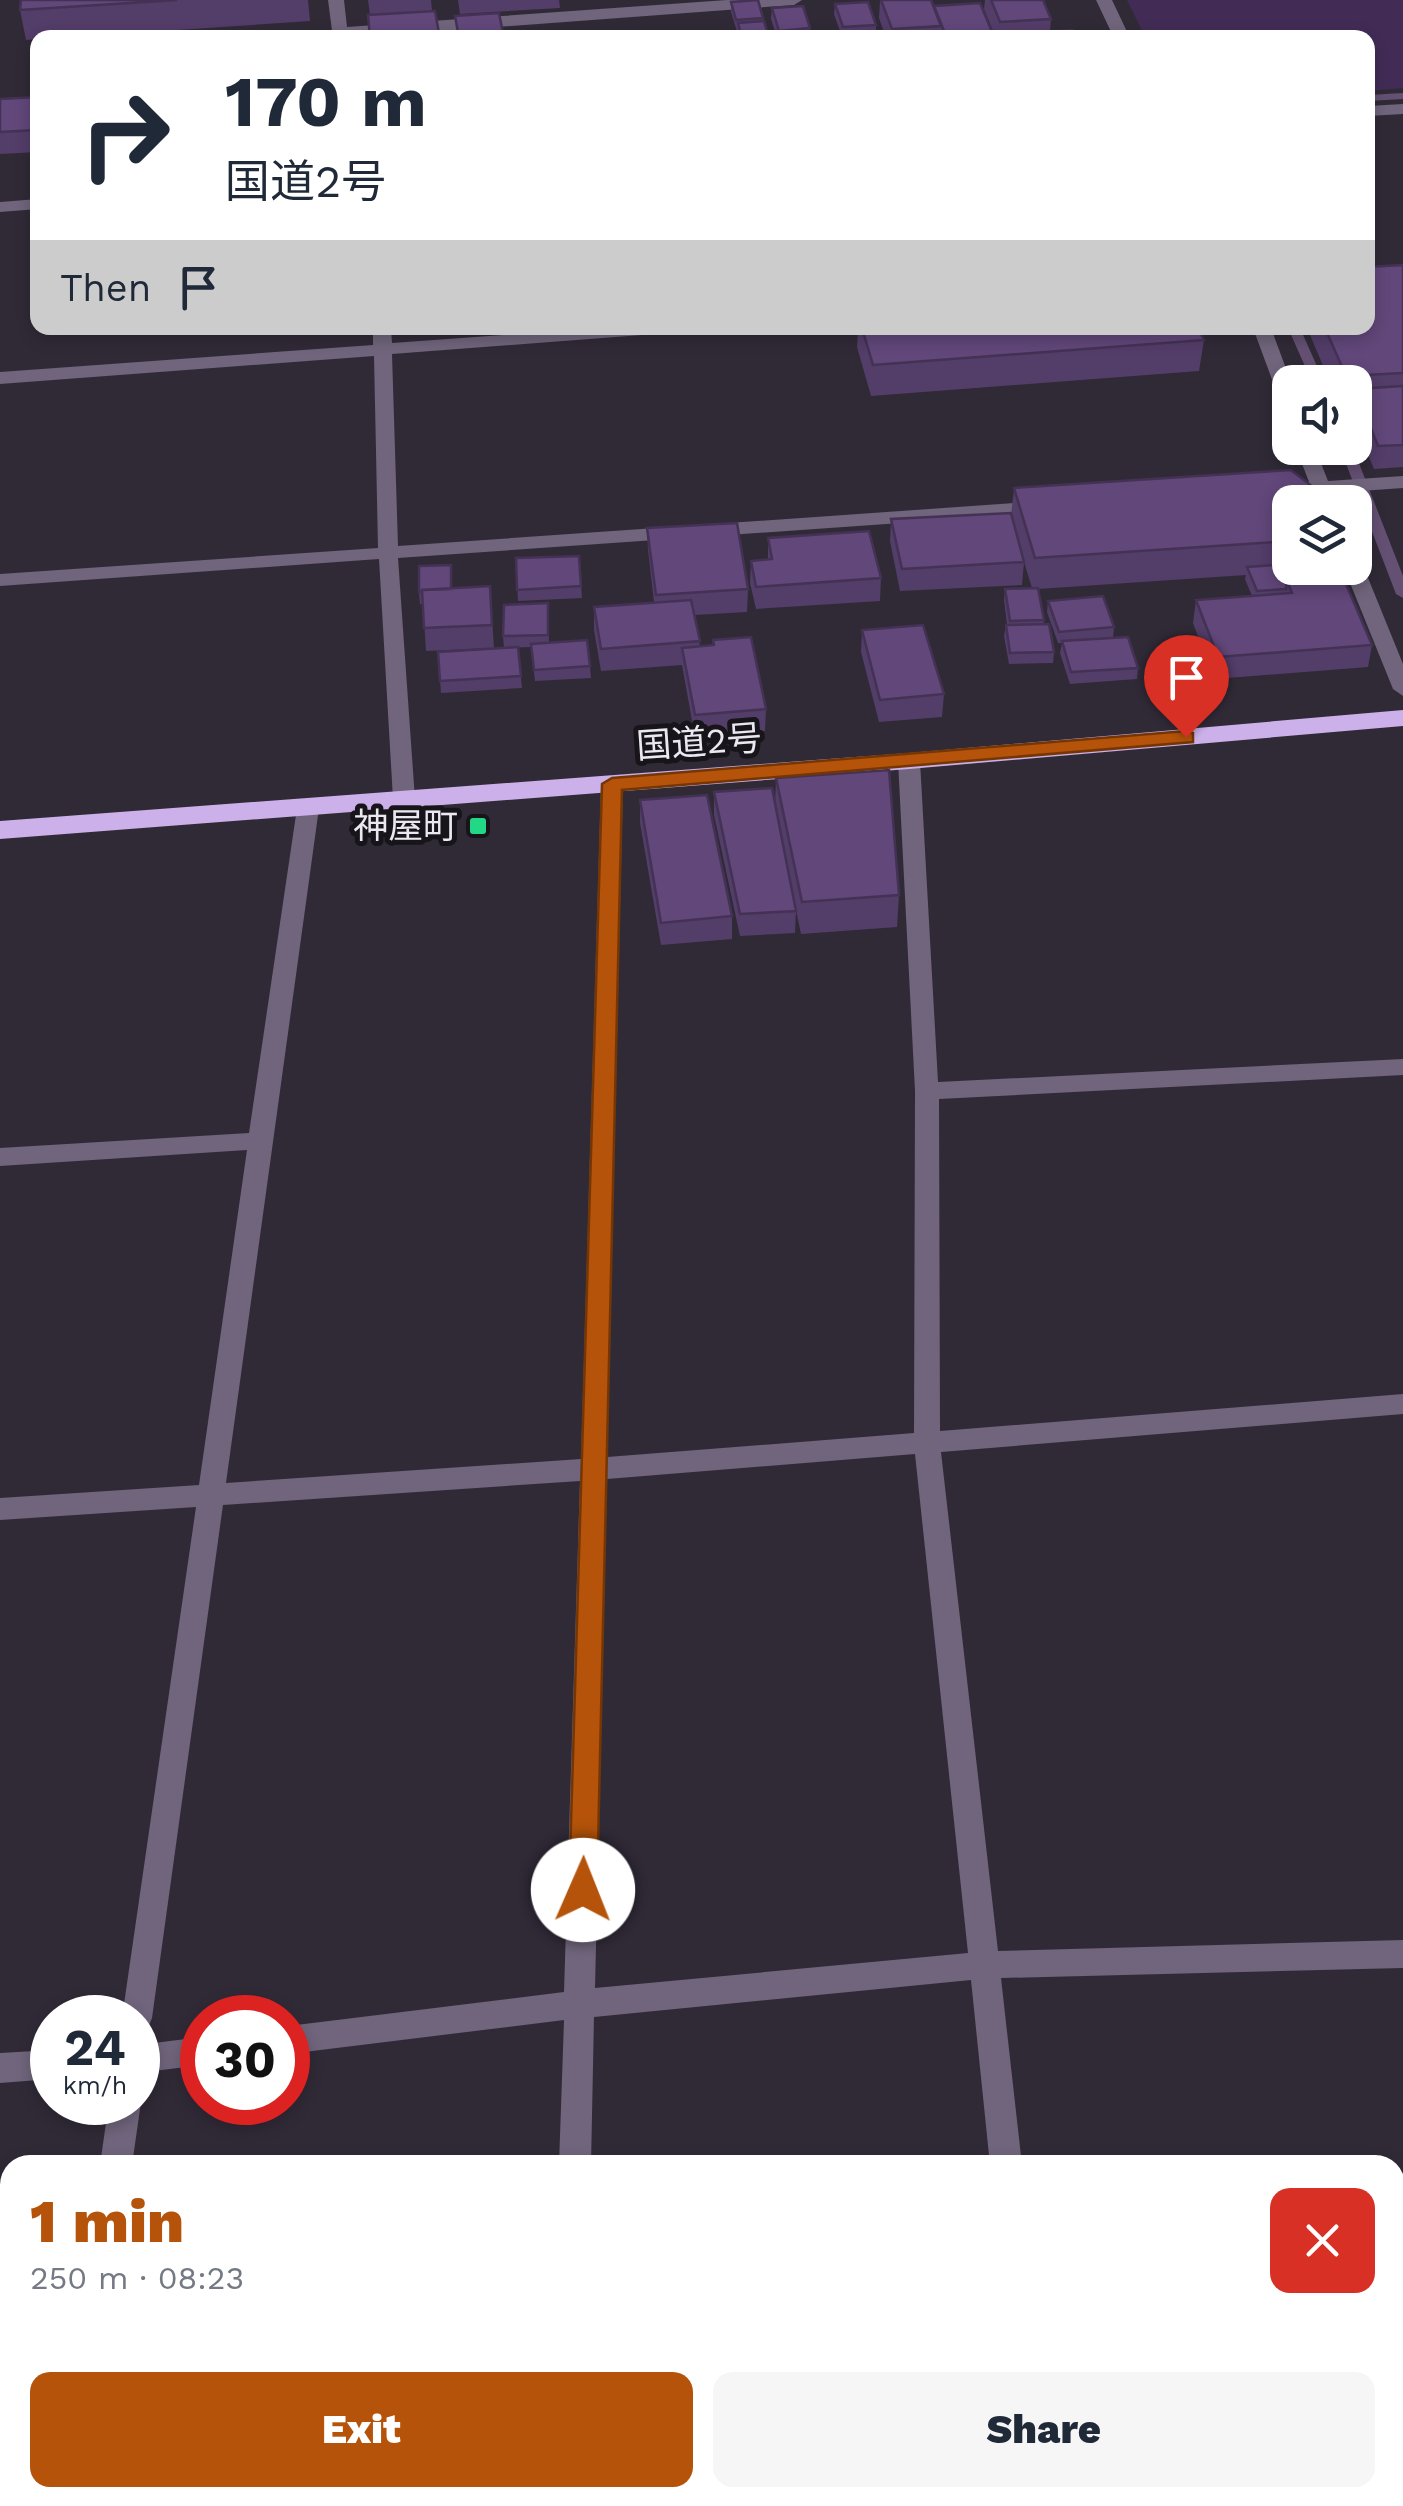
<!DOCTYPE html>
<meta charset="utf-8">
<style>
body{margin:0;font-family:"Work Sans","Noto Sans JP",sans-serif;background:#f6f6f7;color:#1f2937;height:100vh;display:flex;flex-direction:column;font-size:38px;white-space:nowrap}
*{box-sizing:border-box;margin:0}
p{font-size:32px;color:#747a83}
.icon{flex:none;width:55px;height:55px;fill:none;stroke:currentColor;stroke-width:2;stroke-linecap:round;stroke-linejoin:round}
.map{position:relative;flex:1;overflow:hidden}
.details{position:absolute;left:0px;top:2155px;width:1405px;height:352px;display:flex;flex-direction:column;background:#fff;border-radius:30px 30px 0 0;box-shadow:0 5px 15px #0003}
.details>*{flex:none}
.hud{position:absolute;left:30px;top:30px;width:1345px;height:305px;border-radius:20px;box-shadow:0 5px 15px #0003;background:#fff;color:#1f2937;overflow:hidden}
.fabs{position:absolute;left:1272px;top:365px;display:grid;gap:20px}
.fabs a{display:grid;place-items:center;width:100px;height:100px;border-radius:20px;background:#fff;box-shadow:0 5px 15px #0003;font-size:50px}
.speed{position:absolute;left:30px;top:1995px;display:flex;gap:20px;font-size:50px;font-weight:700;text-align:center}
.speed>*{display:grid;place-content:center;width:130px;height:130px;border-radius:50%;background:#fff;box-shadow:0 5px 15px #0003;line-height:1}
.speed small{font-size:25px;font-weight:400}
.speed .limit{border:15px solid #d22;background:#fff;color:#111}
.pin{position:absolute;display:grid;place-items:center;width:85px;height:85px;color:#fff;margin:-102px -42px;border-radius:50% 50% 50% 0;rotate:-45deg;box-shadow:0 0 10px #0007}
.pin .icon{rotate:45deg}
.me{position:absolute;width:110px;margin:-55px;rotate:1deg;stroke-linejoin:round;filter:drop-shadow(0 0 8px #0008)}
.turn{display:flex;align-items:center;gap:35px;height:210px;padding:0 30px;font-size:45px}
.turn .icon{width:130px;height:130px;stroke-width:2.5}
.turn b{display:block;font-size:70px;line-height:85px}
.then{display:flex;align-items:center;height:95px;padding:0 30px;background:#0003;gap:20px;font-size:38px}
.round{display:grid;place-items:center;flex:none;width:105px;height:105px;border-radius:20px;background:#f6f6f7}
.summary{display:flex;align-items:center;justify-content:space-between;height:170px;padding:0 30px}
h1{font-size:60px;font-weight:800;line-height:75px;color:#b45309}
.action{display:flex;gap:20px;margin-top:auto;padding:20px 30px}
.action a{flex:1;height:115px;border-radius:20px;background:#b45309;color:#fff;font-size:40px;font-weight:800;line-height:115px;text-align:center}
.action a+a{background:#f6f6f7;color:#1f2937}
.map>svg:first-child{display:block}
</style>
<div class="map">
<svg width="1403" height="2506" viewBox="0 0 1403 2506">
<rect width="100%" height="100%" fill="#302a37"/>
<!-- green -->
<path fill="#422c56" d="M1127,0H1403V88L1368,91V38L1145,37Z"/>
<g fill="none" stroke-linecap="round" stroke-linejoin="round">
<!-- stream -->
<path fill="#645073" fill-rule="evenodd" d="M1403,93V99L1368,101V95Z
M1288,328H1300L1324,382H1312Z
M1340,448H1353L1403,576V598L1396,594Z"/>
<!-- street -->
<path fill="#70657c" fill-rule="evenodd" d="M328,0H344L347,27L727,0H802L794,5L349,38H333Z
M1096,0H1112L1130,38H1114Z
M1403,104V114L1368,116V106Z
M38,199V209L0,212V202Z
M373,328H391L392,343L602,328H677L668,333L392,354L398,546L1044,501L1054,507L1044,513L398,558L415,799L404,806L393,799L379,559L0,586V574L378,548L374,356L0,384V372L373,345Z
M1253,328H1271L1291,382L1290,410L1281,404Z
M1296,448H1315L1328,481L1403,476V488L1332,493V502H1318L1313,494H1276V486L1309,482Z
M1355,562L1364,568L1403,664V696L1393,689L1344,568H1355Z
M909,754L920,761L938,1082L1403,1059V1075L939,1099L940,1431L1403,1394V1414L941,1452L998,1951L1403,1940V1968L1001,1978L1022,2165H990L971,1980L594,2017L591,2165H559L564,2020L288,2054V2026L564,1992L580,1481L223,1505L152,2018L148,2028L138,2032V2018H122L196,1507L0,1520V1498L199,1485L247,1150L0,1166V1148L249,1133L297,808L308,801L316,803L319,808L226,1483L581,1459L601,784L604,779H620L623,784L607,1457L914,1433L915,1091L898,761ZM915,1454L968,1953L595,1988L607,1479Z
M202,2037V2065L138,2073V2045Z
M52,2050V2079L0,2083V2053Z
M138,2095L141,2102L132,2165H100L109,2102H138Z
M1403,2414V2448L1395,2449V2415Z
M10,2459V2493L0,2494V2460Z
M53,2498H87L86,2506H52Z
M1023,2498H1057V2506H1023Z"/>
<!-- highway -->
<path fill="#ccb0ea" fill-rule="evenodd" d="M1403,710V726L909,769L0,839V821L909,753Z"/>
</g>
<!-- wall -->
<path fill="#533d69" d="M21,0H308L310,21L59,38H38V39L26,40L20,10Z
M368,0H431L432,11H435L439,38H370V15Z
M458,0H559L560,8L460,14Z
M880,0H931L934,7L992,32V38H941V35V38H886L879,18Z
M985,0H1043L1051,19L1050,31L1077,38H996L984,9Z
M731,2L763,18L769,38H739L731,12Z
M835,4L876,25V32L879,38H836V34H841L834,14Z
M772,8L810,28V38H777L771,19Z
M38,97V152L0,154V99Z
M1403,265V467L1374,469L1355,424V382H1330L1307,328H1368Z
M858,328H1198L1204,340L1199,371L871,396L857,347Z
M1014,488L1290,502V568L1336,577L1372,645L1368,667L1214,679L1193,623L1196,600L1252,596L1245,579L1246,575L1038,589L1044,624L1054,652L1053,663L1009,664L1004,636L1006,625H1007L1004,600L1005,589L1032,588L1024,562L1022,585L900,591L890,541L891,519L1011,516Z
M647,528L748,589L747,612L694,615L700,646L713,645V640L766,709L765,731L695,737L682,665L601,671L594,630V607L654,602L648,550Z
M768,538L881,578L880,601L756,609L750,583L751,561L768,559Z
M579,556L582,598L518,601L516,558Z
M451,565L452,589L490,586L494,648L426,651L423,604H420L419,592Z
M1048,601L1114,627L1113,638L1138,668L1137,679L1070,684L1060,653L1062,643H1058L1047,612Z
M548,603L549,642L590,666L591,678L535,681L531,647L504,648L503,636Z
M862,630L944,694L942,717L879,722L861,652Z
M518,647L522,688L441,693L438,652Z
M776,778L899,895L897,927L801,934L790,882L796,911L795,933L740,936L714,815V792L775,804Z
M640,800L732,916V939L661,945L640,823Z"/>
<!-- building -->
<path fill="#61477a" stroke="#443255" stroke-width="2.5" d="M21,0H177L20,10Z
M758,0L763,18L736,20L731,2Z
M881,0H931L941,26L892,29Z
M991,0H1043L1051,19L1000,22Z
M868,2L876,25L843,27L835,4Z
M980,3L992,32L946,36L934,6Z
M803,6L810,28L779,31L772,8Z
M435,11L439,33L370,38L368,15Z
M499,13L504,38H459L455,16Z
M764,21L769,38H742L738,23Z
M1073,30L1077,38H1026L1024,33Z
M877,32L879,38H837L836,34Z
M38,97V130L0,132V99Z
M1403,265V373L1346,376L1325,328H1368V267Z
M862,328H1198L1204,340L873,365Z
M1403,386V445L1378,446L1355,389Z
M1291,470L1318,491L1323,502H1290V541L1035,558L1014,488Z
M1011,513L1024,562L902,569L891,519Z
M737,523L748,589L656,595L647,528Z
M869,531L881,578L756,587L751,561L772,559L768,538Z
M579,556L581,586L517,590L516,558Z
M1290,564V568H1332L1336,577L1287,581L1286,589L1257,591L1247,567Z
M451,565V589L422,590V592H419V566Z
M1343,577L1372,645L1218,657L1196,600L1292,593L1287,581Z
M490,586L492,625L424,628L422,590Z
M1038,588L1044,620L1010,621L1005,589Z
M1103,596L1114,627L1059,632L1048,601Z
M691,600L700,641L601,649L594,607Z
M548,603V635L503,636L504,605Z
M1049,624L1054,652L1010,653L1006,625Z
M923,625L944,694L880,700L862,630Z
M751,637L766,709L695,715L682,648L714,645L713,640Z
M1128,637L1138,668L1071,672L1062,641Z
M587,640L590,666L534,670L531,644Z
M518,647L521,676L440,681L438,652Z
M889,770L899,895L802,902L776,778Z
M772,788L796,911L740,914L714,792Z
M707,795L732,916L661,923L640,800Z"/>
<!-- route -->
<path fill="#b45309" stroke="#753606" stroke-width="2.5" d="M1186,731L1193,733V742L622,790L597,1890L593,1898L583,1902L573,1898L569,1890L602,784L612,778Z"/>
<!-- markers -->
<rect fill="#22d887" stroke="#17141a" stroke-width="4" x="468" y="816" width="20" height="20" rx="5"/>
<g text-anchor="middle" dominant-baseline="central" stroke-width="10" stroke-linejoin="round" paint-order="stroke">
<!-- street labels -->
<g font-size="35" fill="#ece8f1" stroke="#17141a">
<text transform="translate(699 742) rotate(-4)">国道2号</text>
</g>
<!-- poi labels -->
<g font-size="35" fill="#ece8f1" stroke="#17141a" text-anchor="end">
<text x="458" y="826">神屋町</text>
</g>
</g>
</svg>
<div class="fabs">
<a><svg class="icon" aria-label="sound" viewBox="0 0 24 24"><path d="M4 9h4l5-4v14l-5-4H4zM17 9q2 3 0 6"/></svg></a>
<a><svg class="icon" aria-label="layers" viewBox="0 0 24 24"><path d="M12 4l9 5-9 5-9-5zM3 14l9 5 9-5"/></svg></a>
</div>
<div class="speed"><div>24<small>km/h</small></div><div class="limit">30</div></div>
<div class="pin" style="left:1186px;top:737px;background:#d93025"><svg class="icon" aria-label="arrive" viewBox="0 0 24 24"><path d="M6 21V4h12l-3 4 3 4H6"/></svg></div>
<svg class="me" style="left:583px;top:1890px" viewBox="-20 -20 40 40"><circle r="19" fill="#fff"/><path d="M0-13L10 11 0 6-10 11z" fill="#b45309"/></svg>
<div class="hud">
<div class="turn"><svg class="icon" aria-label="right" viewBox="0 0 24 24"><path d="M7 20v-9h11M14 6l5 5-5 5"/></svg><div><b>170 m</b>国道2号</div></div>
<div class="then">Then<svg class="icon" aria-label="arrive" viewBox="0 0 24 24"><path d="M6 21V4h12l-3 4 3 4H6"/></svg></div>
</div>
<section class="details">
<div class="summary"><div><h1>1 min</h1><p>250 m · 08:23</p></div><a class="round" style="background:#d93025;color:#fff"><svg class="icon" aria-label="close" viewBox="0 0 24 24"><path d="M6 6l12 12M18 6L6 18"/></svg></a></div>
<div class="action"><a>Exit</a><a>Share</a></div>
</section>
</div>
